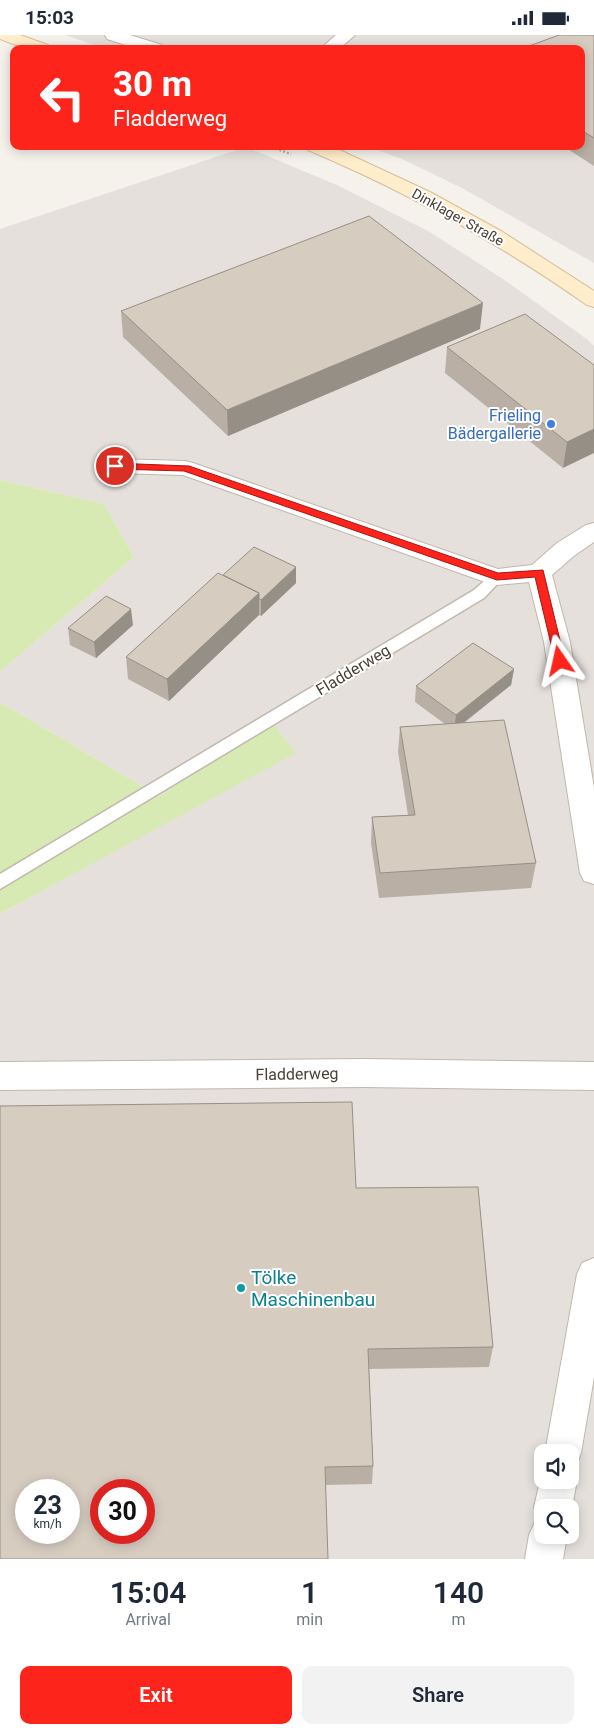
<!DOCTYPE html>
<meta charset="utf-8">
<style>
body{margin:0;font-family:Roboto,sans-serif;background:#f2f2f3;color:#1f2937;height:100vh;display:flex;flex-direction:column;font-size:19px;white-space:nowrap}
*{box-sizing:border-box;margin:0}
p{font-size:16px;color:#747a83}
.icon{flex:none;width:28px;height:28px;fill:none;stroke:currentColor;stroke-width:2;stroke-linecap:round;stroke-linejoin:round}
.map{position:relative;height:1524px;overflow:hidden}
.drawer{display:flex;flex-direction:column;background:#fff;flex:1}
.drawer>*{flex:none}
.hud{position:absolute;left:10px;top:10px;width:575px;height:105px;border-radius:10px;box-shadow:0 2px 12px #0003;background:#fc241b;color:#fff;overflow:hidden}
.controls{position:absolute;left:534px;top:1409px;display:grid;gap:10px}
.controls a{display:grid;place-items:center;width:45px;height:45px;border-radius:10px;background:#fff;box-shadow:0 2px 12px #0003;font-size:25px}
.speed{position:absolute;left:15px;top:1444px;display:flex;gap:10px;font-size:25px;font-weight:700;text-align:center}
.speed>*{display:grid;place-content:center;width:65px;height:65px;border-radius:50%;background:#fff;box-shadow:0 2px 12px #0003;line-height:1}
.speed small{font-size:12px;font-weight:400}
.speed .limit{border:8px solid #d22;background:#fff;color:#111}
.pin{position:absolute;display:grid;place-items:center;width:42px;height:42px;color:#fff;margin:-21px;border:2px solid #fff;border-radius:50%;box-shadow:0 1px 5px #0007}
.me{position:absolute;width:55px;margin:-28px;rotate:349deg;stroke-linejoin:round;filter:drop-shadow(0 0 4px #0008)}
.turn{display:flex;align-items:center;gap:18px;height:105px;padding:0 20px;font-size:22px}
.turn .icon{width:65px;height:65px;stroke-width:2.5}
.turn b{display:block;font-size:35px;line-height:42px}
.eta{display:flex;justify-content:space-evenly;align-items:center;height:85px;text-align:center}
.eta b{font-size:30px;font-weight:600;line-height:35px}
.primary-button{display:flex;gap:10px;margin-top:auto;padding:10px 20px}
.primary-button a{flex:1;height:58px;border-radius:10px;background:#fc241b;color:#fff;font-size:20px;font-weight:600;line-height:58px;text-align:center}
.primary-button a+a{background:#f2f2f3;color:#1f2937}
.status{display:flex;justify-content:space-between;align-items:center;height:35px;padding:0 25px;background:#fff;direction:ltr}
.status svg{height:14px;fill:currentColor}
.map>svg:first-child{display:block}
</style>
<div class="status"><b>15:03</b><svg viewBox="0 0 49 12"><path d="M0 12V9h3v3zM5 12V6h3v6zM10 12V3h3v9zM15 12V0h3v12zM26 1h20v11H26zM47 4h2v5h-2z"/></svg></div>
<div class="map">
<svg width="594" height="1524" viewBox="0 0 594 1524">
<rect width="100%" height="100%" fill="#f5f1eb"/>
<!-- industrial -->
<path fill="#e5e0dc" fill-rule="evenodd" d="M65,0H594V228L464,154L402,124L367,111H581V14H106Z
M246,112L339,151L428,196L506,246L588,305L594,311V1524H0V879L295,717L273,689L159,761L0,667V637L134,522L104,469L0,445V194ZM542,1418H570V1445H542ZM26,1455H69V1498H26ZM101,1455H144V1498H101ZM542,1472H570V1500H542Z"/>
<!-- green -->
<path fill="#d7eab4" d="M0,445L104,469L134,522L0,637Z
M0,667L159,761L273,689L296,718L0,879Z"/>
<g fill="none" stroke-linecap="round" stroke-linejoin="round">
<!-- lane casing -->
<g stroke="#c1b8ad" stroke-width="3">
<path id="lane" d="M497,537L502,539L504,542L484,563L0,854V839L474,555L492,539Z"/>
</g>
<!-- street casing -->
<g stroke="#c1b8ad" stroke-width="2">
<path id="street" d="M105,0H130L162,10L164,14H138L107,4Z
M336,0H355L339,14H320Z
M115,424L185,426L193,428L498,534L532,530L557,508L586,490L594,488V507L575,520L552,540L570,607L594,753V849L584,846L580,838L544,607L529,547L497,550L488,548L183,440L115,438L107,436L104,431L107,426Z
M363,1024L594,1027V1055L363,1052L0,1055V1027Z
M594,1223V1342L581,1418L576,1431L571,1433L577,1445L572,1472L570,1476V1472H542V1500H567L563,1524H525L529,1500L535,1487L540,1485L534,1472L542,1438V1445H570V1418H545L577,1239L582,1228Z"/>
</g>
<!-- secondary casing -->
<g stroke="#d6bf9a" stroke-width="2">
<path id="secondary" d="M0,0H20L48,10L50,14H26L0,4Z
M306,111H331L430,157L501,196L594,256V272L587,270C499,208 407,157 308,115Z"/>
</g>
<!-- path -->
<path stroke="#c3b29e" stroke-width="2.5" stroke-dasharray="2 2" stroke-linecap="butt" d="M268,111L291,119"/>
<!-- lane -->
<use href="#lane" fill="#fff" fill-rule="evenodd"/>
<!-- street -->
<use href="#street" fill="#fff" fill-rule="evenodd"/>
<!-- secondary -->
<use href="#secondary" fill="#ffedcb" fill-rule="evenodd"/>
</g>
<!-- wall -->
<path fill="#b9afa5" d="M594,0V131L563,111H581V14Z
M121,276L480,294L228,401L123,302Z
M447,312L594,330L563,433L445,338Z
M223,540L296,548L261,581L259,580L169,666L128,644L126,622Z
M133,590L96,623L70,610L68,593Z
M514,634L511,650L464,688L536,828L531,853L379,863L371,808L372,782L408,780L398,717L400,692L445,689L415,667L416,651Z
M356,1153L493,1312L489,1332L369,1334L373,1431L372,1449L326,1450L0,1524Z"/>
<!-- shaded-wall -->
<path fill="#968f86" d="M483,268L480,294L228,401L227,375Z
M594,394V418L563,433L567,407Z
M296,532V548L261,581V565Z
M259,558V580L169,666L167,644Z
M131,574L133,590L96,623L94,607Z
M514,634L511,650L454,695L456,680Z"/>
<!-- building -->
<path fill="#d7ccc0" stroke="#968f86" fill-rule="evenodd" d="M559,0H594V103L581,95V14H521Z
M369,181L483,268L227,375L121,276Z
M525,279L594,330V394L567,407L447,312Z
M254,512L296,532L261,565L259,564V558L223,540Z
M218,538L259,558L167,644L126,622Z
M106,561L131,574L94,607L68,593Z
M473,608L514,634L456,680L416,651Z
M504,685L536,828L380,838L372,782L415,780L400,692Z
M352,1067L356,1153L478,1152L493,1312L368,1314L373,1431L325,1432L328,1524H0V1071ZM26,1455H69V1498H26ZM101,1455H144V1498H101Z"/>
<!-- route -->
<path fill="#fc241b" stroke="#a41712" d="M112,428L189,431L498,538L543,535L565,626L560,630L555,626L535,542L497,545L184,436L115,434L112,433Z"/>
<!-- markers -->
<circle fill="#3f7fe0" stroke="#fff" stroke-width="2" cx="551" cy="389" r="5"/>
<circle fill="#0f9aa8" stroke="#fff" stroke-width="2" cx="241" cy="1253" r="5"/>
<g text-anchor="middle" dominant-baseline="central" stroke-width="4" stroke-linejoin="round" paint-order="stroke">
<!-- far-street labels -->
<g font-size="14" fill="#4a4138" stroke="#fff">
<text transform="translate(458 182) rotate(29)">Dinklager Straße</text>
</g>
<!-- shop labels -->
<g font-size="16" fill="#366cbe" stroke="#fff" text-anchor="end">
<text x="541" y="380">Frieling<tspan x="541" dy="18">Bädergallerie</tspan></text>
</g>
<!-- street labels -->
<g font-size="16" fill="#4a4138" stroke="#fff">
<text transform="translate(353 635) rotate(-31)">Fladderweg</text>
<text transform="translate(297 1039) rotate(-1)">Fladderweg</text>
</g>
<!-- near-culture labels -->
<g font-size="19" fill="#0d838f" stroke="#fff" text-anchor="start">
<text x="251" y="1242">Tölke<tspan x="251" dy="22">Maschinenbau</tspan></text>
</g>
</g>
</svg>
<div class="controls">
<a><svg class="icon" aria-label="sound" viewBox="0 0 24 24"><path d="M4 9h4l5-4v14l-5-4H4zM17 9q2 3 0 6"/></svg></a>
<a><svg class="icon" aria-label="search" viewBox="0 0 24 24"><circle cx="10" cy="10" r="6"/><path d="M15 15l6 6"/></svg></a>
</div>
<div class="speed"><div>23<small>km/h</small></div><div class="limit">30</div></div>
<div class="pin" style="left:115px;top:431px;background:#d93025"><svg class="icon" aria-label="arrive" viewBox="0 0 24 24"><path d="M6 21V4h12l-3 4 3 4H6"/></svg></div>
<svg class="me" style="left:560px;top:626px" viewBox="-20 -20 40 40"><path d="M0-17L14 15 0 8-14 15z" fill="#fc241b" stroke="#fff" stroke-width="4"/></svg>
<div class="hud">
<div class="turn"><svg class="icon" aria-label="left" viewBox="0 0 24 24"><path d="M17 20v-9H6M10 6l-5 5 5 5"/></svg><div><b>30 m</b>Fladderweg</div></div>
</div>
</div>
<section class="drawer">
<div class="eta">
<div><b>15:04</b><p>Arrival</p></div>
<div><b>1</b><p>min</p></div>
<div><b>140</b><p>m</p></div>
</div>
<div class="primary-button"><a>Exit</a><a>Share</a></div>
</section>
